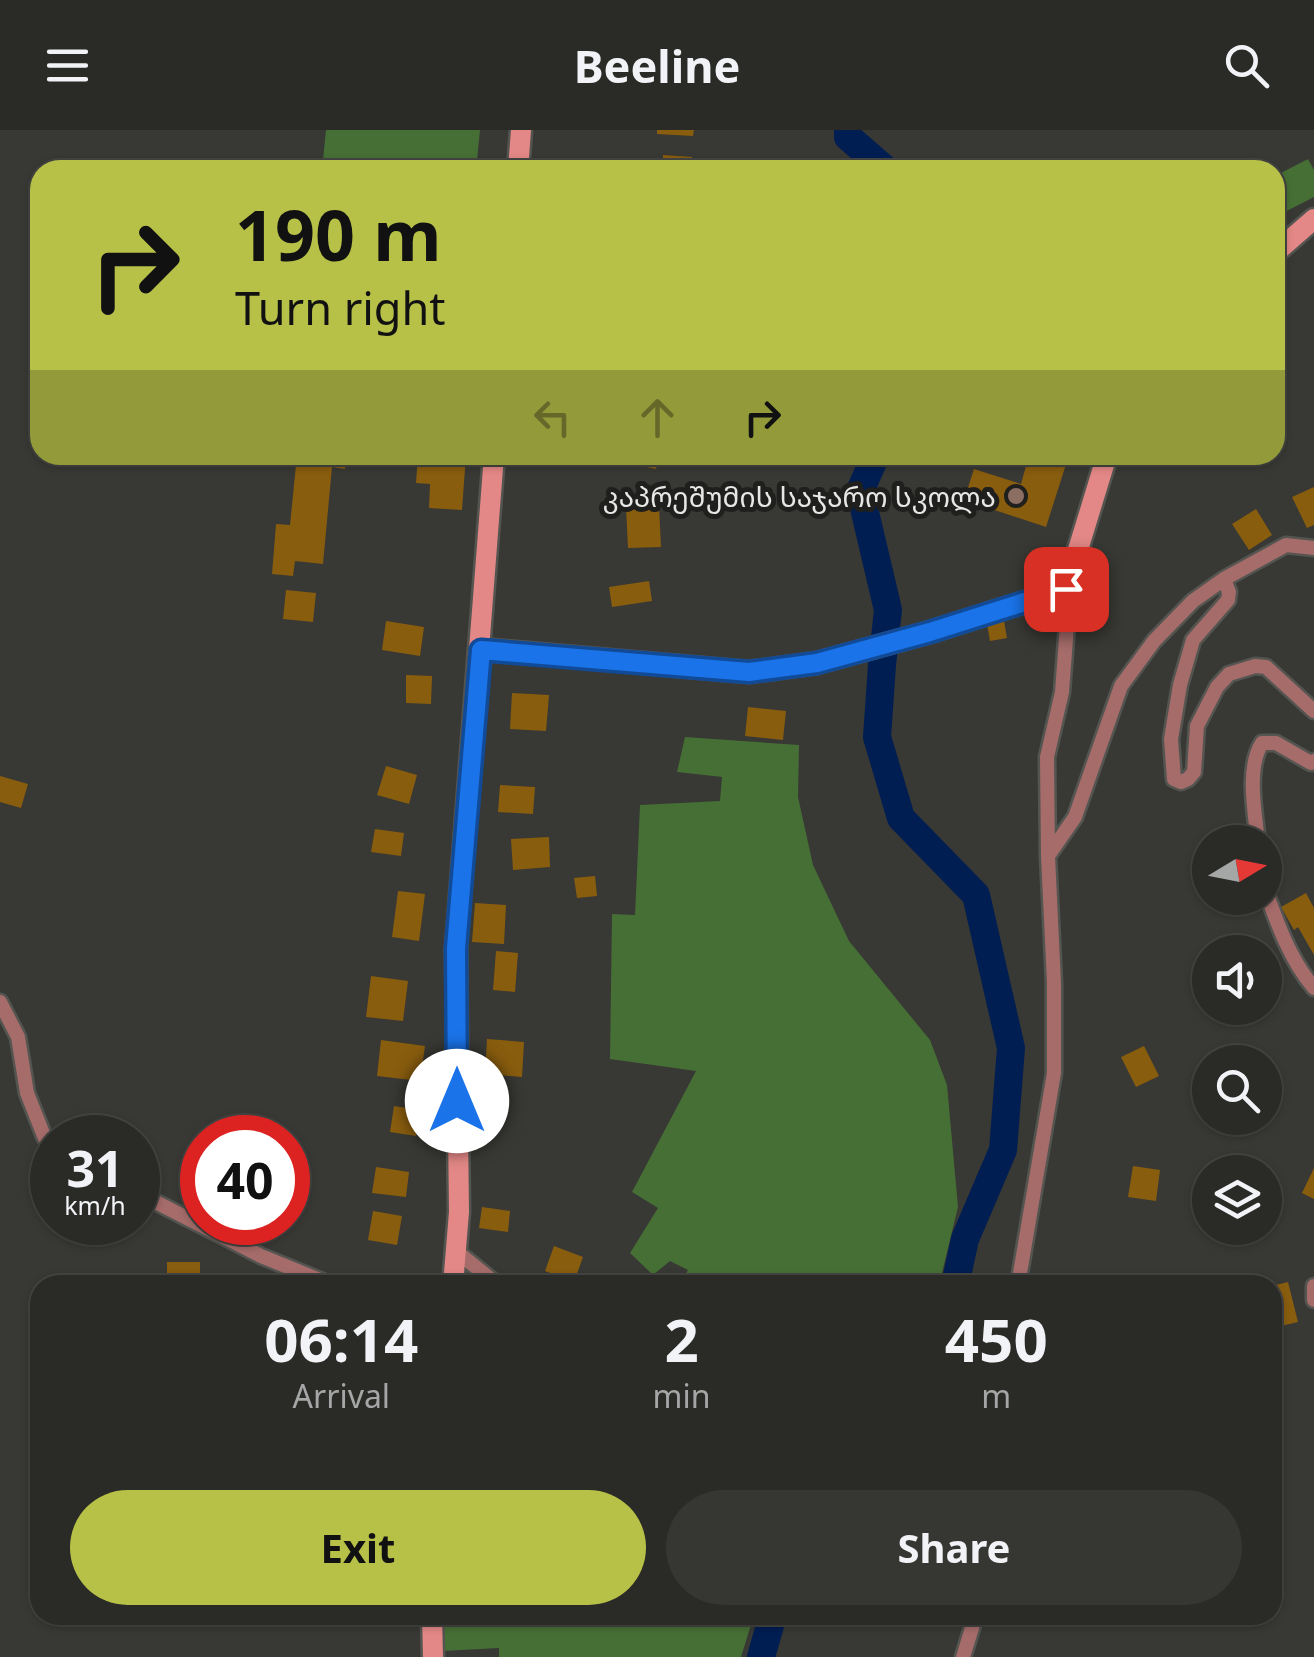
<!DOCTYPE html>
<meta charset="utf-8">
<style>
body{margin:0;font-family:"Noto Sans","Noto Sans Georgian",sans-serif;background:#363633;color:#f1f3f6;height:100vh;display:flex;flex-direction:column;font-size:38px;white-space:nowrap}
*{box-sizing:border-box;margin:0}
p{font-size:32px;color:#a5a7a7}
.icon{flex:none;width:55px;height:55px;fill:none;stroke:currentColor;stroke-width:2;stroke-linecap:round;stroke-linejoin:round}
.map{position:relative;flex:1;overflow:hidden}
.details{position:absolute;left:30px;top:1145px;width:1252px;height:350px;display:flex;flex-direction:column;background:#2a2a27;border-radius:30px;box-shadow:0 2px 8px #0004,0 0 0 2px #464644}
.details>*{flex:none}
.guide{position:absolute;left:30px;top:30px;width:1255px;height:305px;border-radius:30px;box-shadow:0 2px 8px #0004,0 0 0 2px #464644;background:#b7c148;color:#111;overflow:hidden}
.needle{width:65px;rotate:80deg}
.tools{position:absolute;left:1192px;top:695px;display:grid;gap:20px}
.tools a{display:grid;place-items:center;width:90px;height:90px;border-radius:50%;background:#2a2a27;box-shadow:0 2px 8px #0004,0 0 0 2px #464644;font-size:50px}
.speed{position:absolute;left:30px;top:985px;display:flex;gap:20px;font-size:50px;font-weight:700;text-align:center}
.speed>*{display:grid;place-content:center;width:130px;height:130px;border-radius:50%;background:#2a2a27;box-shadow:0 2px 8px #0004,0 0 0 2px #464644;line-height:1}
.speed small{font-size:25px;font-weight:400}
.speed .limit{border:15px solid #d22;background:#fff;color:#111}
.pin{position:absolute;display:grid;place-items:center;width:85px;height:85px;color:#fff;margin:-42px;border-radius:20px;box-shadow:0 5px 15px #0006}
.me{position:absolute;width:110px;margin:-55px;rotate:0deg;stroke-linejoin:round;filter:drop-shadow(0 0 8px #0008)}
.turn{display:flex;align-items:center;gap:35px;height:210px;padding:0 40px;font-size:45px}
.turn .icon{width:130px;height:130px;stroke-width:2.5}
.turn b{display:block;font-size:70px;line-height:85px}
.lanes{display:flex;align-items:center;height:95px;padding:0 40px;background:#0003;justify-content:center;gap:50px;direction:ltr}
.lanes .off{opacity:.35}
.eta{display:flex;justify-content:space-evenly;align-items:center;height:170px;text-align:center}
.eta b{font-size:60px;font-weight:700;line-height:70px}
.button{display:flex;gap:20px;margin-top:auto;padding:20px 40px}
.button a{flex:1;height:115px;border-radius:60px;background:#b7c148;color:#111;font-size:40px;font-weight:700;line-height:115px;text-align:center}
.button a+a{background:#363633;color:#f1f3f6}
header{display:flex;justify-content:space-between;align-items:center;height:130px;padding:0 40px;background:#2a2a27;font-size:45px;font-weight:700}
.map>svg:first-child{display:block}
</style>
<header><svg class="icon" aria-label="menu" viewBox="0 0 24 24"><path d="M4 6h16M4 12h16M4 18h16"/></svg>Beeline<svg class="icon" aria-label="search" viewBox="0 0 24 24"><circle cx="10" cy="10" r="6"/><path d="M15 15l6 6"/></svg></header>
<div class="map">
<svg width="1314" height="1527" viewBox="0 0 1314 1527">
<rect width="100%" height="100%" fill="#383834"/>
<!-- green -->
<path fill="#466f35" d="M326,0H480L476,40H322Z
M1308,29L1314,40V67L1275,87V46Z
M685,607L799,615L798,667L813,735L849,811L930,910L947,955L958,1077L939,1155H679L688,1140L670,1131L653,1145L630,1123L658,1078L632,1062L696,941L610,929L612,784L635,785L640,675L720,671L722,647L677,642Z
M442,1485H754L741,1527H499V1518L443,1521Z"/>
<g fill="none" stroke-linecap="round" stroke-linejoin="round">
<!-- river -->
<path stroke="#011e53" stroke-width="28" d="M848,0V7L886,40
M876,325L860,361L888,480L882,535L877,607L901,688L976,765L1011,918L1003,1020L965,1109L955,1155
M761,1527L773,1485"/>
</g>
<!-- building -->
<path fill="#895d0e" d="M657,0H694L693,6L657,4Z
M663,25L692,27L691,40H663Z
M1231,34V40H1199V36Z
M297,325H346L345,339L332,337L323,434L295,431L293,446L272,444L276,394L290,395Z
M418,325H466L462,380L429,378L430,354L416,353Z
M618,325H659L656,339L617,331Z
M1018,325H1069L1046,397L964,370L974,339L1021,354L1028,329Z
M1314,357V395L1307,398L1292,367Z
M659,376L661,417L628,418L626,377Z
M1256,379L1272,405L1249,420L1232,394Z
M649,451L652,471L612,477L609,457Z
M286,460L316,463L313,492L283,489Z
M386,491L424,497L420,526L382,520Z
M1004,491L1007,508L990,511L987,494Z
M406,545L432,546L431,574L406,573Z
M512,563L549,565L546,601L510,599Z
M748,577L786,581L783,610L745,606Z
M386,636L417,645L409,674L377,665Z
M0,646L28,654L21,678L0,672Z
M500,655L535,657L533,684L498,682Z
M375,699L404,703L401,726L371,722Z
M549,707L550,737L513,740L511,709Z
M595,746L597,766L577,768L574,748Z
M398,761L425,764L419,811L392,807Z
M1306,763L1314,778V825L1298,797L1294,800L1281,777Z
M475,773L506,775L504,814L472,812Z
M496,821L518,823L515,862L493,860Z
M371,846L408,851L403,891L366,887Z
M487,909L524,912L522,947L485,944Z
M381,910L425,916L420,951L377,946Z
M1144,916L1159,946L1136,957L1121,927Z
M394,976L420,980L416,1006L390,1002Z
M103,989L105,1008H83L82,991Z
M1133,1036L1160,1040L1156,1071L1128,1067Z
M376,1037L409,1042L406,1067L372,1063Z
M1314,1038V1069L1302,1063Z
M482,1077L510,1081L508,1102L479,1098Z
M373,1081L402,1086L397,1115L368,1110Z
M554,1116L583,1127L574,1152L545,1141Z
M167,1132H200V1155H167Z
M1288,1152L1298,1192L1272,1198V1156Z"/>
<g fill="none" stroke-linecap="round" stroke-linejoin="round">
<!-- street casing -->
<g stroke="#545450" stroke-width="19">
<path id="street" d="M1224,449L1229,462L1228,470L1193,510L1180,555L1171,609L1174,649L1181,652L1188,649L1194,642L1197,596L1217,557L1229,544L1255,536L1266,537L1314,581
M1258,712C1255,684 1246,638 1262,613H1276L1311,633L1314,631
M1048,726L1075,687L1121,556L1154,511L1193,471L1224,449L1286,415L1314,418
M1265,759C1277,793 1290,830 1314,858
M0,872L18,907L27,963L44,1006L52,1020
M138,1063L261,1126L332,1155
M456,1121L498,1155
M1018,1155L1054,943V853L1048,726L1047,627L1062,562L1067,495L1066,459
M1314,1156V1170
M963,1527L976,1485"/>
</g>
<!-- secondary casing -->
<g stroke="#545450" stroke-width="25">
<path id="secondary" d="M518,40L521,0
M1275,123L1314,89
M481,519L749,542L817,533L930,502L1066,459L1107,325
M453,1155L459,1082L456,818L494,325
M432,1485L433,1527"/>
</g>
<!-- street -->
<use href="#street" stroke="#a56c6a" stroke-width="14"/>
<!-- secondary -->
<use href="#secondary" stroke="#e38886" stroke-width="20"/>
</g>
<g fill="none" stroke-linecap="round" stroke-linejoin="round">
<!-- route casing -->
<g stroke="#114b97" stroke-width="25">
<path id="route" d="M457,971L456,818L481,520L749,542L817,533L930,502L1066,459"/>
</g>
<!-- route -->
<use href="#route" stroke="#1a73e8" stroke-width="18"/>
</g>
<!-- markers -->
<circle fill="#8d6e63" stroke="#1f1f1d" stroke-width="4" cx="1016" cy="366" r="10"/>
<g text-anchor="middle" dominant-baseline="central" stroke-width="10" stroke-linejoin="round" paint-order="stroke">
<!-- poi labels -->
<g font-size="28" fill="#e7e7e5" stroke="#1f1f1d" text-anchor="end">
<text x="996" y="366">კაპრეშუმის საჯარო სკოლა</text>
</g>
</g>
</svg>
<div class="tools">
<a><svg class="needle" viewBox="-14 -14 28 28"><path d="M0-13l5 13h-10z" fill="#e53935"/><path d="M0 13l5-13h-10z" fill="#a5a7a7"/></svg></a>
<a><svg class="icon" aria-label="sound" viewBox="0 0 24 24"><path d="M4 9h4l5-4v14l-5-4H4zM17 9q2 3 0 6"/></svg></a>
<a><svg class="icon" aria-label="search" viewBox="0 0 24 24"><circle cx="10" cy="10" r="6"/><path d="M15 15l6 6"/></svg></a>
<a><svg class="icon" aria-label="layers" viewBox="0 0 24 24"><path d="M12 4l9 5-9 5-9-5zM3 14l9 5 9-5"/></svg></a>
</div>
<div class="speed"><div>31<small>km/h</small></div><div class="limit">40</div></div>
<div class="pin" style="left:1066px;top:459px;background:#d93025"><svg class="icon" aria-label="arrive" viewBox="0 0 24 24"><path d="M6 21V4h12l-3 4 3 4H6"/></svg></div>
<svg class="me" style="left:457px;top:971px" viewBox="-20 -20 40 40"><circle r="19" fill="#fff"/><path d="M0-13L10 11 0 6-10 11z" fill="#1a73e8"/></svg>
<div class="guide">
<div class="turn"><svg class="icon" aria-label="right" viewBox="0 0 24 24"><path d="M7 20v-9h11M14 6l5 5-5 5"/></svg><div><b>190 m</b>Turn right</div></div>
<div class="lanes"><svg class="icon off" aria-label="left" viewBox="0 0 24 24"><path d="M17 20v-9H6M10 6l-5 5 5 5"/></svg><svg class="icon off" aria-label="ahead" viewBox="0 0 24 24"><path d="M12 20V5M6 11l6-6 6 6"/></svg><svg class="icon" aria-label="right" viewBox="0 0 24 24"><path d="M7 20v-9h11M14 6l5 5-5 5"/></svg></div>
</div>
<section class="details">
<div class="eta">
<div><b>06:14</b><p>Arrival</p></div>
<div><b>2</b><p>min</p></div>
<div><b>450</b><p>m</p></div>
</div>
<div class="button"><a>Exit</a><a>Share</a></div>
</section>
</div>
